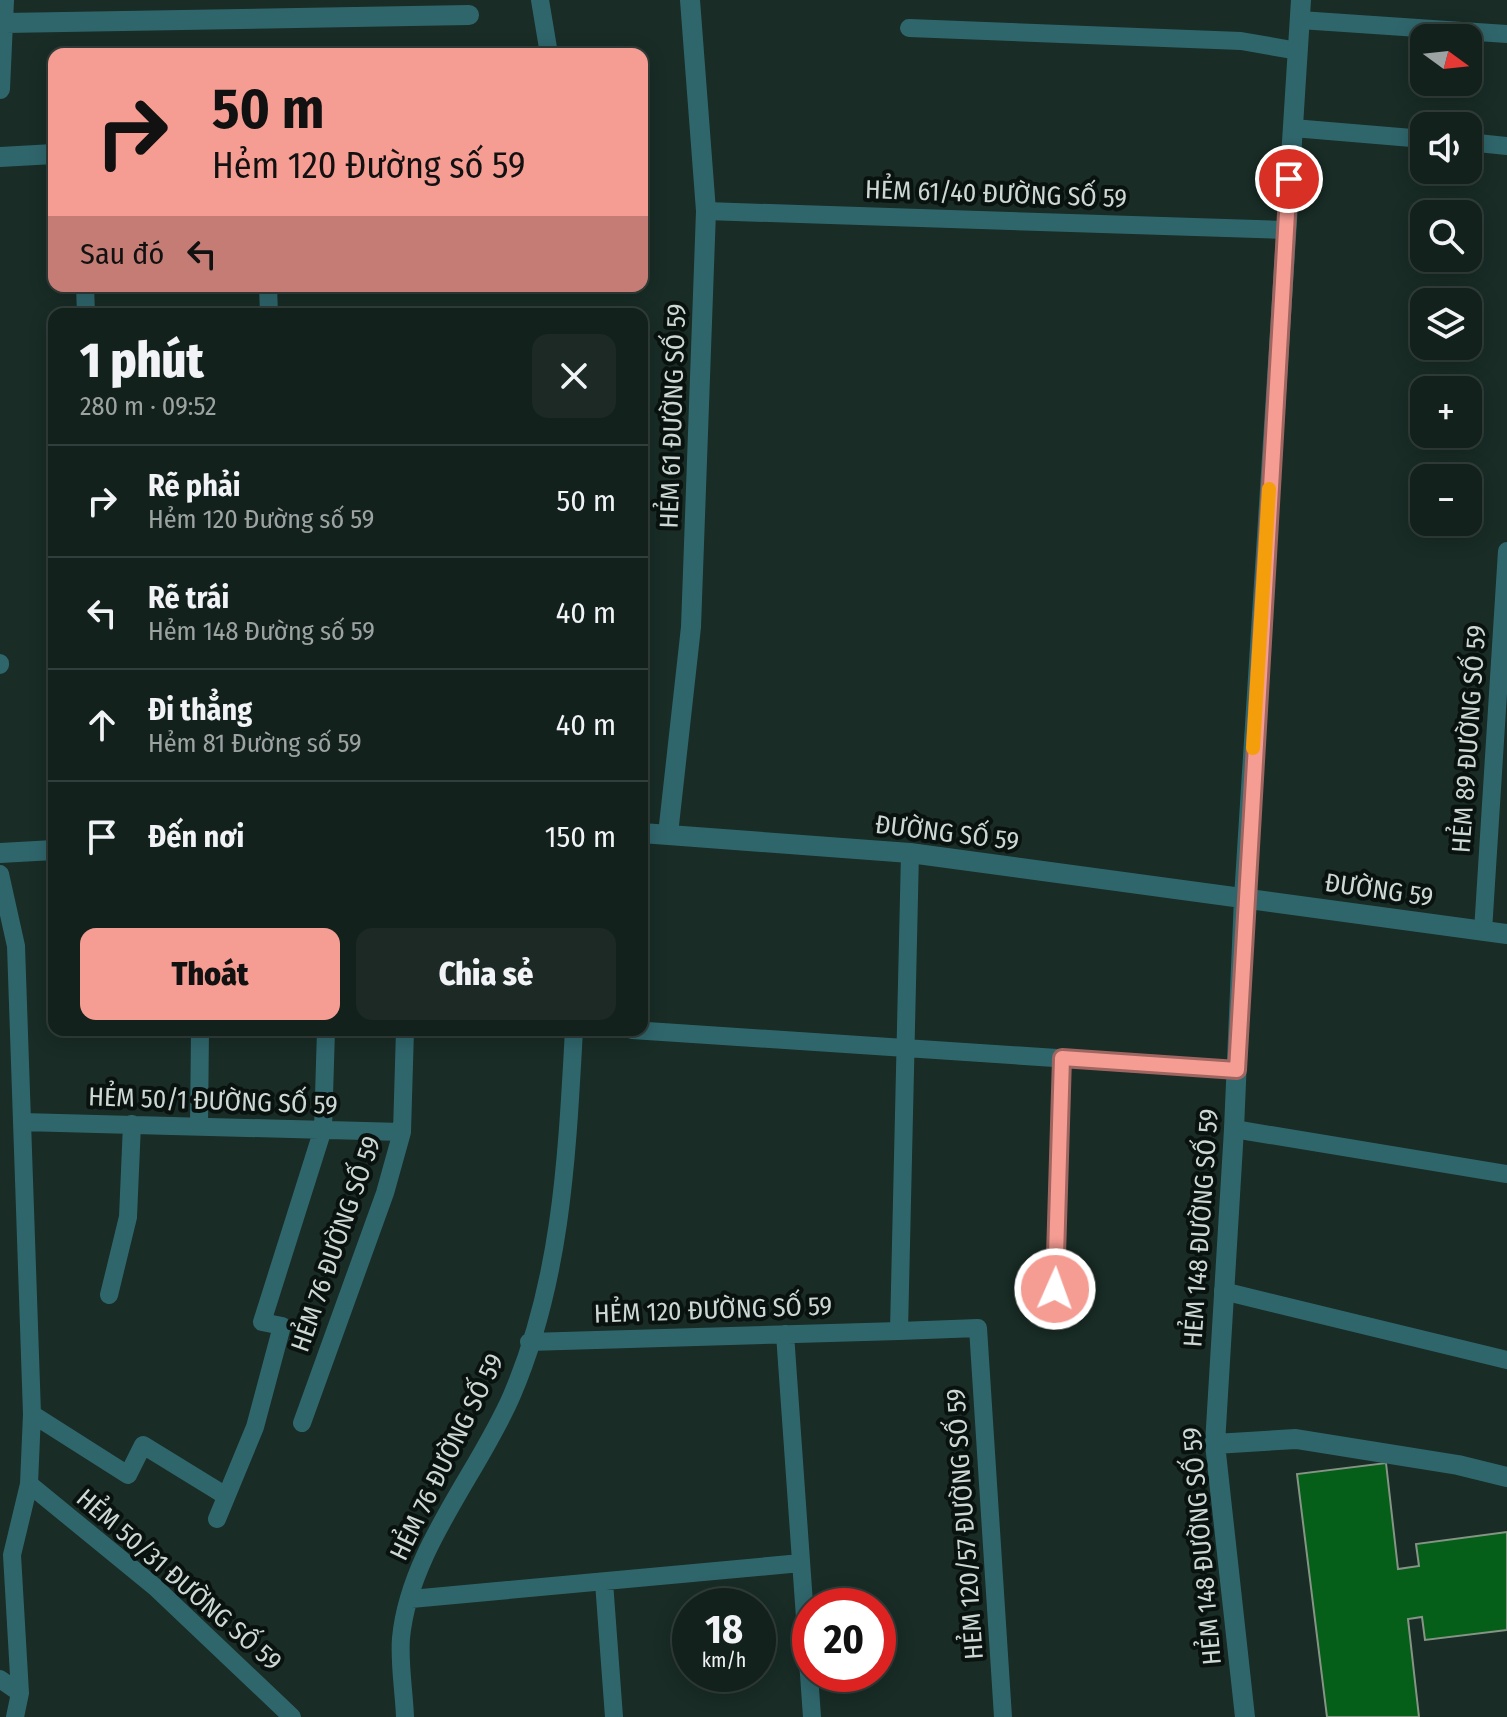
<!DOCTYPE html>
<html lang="vi">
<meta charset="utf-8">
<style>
body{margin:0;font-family:"Fira Sans Condensed",sans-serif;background:#1c2925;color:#f1f3f6;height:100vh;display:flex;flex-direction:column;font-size:30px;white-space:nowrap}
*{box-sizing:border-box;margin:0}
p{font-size:26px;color:#9da3a3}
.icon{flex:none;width:44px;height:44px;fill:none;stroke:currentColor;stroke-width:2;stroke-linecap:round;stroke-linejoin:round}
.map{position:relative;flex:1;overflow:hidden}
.panel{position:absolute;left:48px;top:308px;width:600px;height:728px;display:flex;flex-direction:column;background:#13211c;border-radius:16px;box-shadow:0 4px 20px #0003,0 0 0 2px #323e3b}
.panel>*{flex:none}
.top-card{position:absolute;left:48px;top:48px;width:600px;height:244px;border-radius:16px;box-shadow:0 4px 20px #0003,0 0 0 2px #323e3b;background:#f59c93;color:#111;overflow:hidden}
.needle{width:52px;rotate:105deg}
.tools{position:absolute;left:1410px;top:24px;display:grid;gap:16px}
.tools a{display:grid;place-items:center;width:72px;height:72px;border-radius:16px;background:#13211c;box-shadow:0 4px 20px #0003,0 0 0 2px #323e3b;font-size:40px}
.speed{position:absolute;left:672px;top:1588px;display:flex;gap:16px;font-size:40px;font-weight:700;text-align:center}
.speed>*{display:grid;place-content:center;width:104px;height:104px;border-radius:50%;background:#13211c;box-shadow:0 4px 20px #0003,0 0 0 2px #323e3b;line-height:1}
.speed small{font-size:20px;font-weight:400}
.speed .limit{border:12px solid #d22;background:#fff;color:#111}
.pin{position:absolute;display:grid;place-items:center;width:68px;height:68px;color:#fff;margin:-34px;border:4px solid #fff;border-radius:50%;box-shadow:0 2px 8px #0007}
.me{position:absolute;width:88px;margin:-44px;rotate:2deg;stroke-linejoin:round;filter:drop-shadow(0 0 6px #0008)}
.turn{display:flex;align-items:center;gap:28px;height:168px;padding:0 32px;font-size:36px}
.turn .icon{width:104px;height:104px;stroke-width:2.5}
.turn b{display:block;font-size:56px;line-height:68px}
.then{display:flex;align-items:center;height:76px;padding:0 32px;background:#0003;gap:16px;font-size:30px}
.round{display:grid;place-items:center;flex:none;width:84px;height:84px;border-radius:16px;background:#1c2925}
.headline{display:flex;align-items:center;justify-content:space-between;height:136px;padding:0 32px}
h1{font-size:48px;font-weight:800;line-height:60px}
.action{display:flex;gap:16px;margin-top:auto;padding:16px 32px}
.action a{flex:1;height:92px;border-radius:16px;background:#f59c93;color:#111;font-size:32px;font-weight:800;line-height:92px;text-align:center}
.action a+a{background:#1c2925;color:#f1f3f6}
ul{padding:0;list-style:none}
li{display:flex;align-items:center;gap:24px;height:112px;padding:0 32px;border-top:2px solid #323e3b}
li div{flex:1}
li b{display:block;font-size:30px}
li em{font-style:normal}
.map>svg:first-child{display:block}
</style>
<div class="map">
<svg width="1507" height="1717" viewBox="0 0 1507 1717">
<rect width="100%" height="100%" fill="#192c26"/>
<!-- building -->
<path fill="#055f18" stroke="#869486" stroke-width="2" d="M1386,1463L1398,1569L1419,1566L1416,1544L1507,1532V1630L1425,1640L1422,1617L1408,1619L1419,1717H1327L1297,1474Z"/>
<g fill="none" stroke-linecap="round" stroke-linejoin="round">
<!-- service -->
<path stroke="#2f666c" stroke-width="18" d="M540,0L549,54
M1300,20L1507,34
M909,28L1241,41L1298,51
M1293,128L1424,139
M1468,142L1507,146
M706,211L1284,230
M85,286L86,314
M268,286L269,314
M0,665V663
M910,853L899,1331L978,1328L1003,1717
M0,874L16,946L32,1414L29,1484L12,1555L20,1693L15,1717
M1483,931L1507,551
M632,1030L1237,1070
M22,1122L402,1132
M199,1126L200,1030
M1234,1129L1507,1174
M1055,1289L1062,1058
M1223,1291L1507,1360
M109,1295L128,1217L132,1124
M785,1334L812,1717
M529,1342L899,1331
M32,1414L128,1475L143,1445L226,1496
M302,1423L385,1193L402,1132L405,1030
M29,1484L155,1587L292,1717
M217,1519L255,1427L282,1326L262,1322L323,1129L326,1030
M604,1582L614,1717
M411,1599L801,1563
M0,1679L20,1693
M405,1717C404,1691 399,1663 401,1638C409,1551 479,1472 512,1395C562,1278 567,1154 574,1030"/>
<!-- minor -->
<path stroke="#2f666c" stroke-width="20" d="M5,23L469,15
M0,89L4,0
M0,157L54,154
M642,833L910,853L1507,934
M668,834L691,627L706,211L690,0
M0,853L54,850
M1215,1444L1296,1439L1458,1465L1507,1477
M1245,1717L1215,1444L1234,1129L1244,898L1301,0"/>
</g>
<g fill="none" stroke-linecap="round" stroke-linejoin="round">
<!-- route casing -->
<g stroke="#9f6560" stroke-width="20">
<path id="route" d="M1055,1289L1062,1058L1237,1070L1289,179"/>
</g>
<!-- route -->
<use href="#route" stroke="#f59c93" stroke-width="14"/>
<!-- slow -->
<path stroke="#f59e0b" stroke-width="14" d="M1253,748L1269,489"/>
</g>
<g text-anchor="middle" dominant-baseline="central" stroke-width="8" stroke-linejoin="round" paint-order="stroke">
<!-- street labels -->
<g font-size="26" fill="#cdd8d4" stroke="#0a1210">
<text transform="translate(996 194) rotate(2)">HẺM 61/40 ĐƯỜNG SỐ 59</text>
<text transform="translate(673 416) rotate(-88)">HẺM 61 ĐƯỜNG SỐ 59</text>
<text transform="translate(1469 739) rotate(-86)">HẺM 89 ĐƯỜNG SỐ 59</text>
<text transform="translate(947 833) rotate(7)">ĐƯỜNG SỐ 59</text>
<text transform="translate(1379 890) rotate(8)">ĐƯỜNG 59</text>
<text transform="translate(213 1101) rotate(2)">HẺM 50/1 ĐƯỜNG SỐ 59</text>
<text transform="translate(1201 1228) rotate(-86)">HẺM 148 ĐƯỜNG SỐ 59</text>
<text transform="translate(336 1244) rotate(-71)">HẺM 76 ĐƯỜNG SỐ 59</text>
<text transform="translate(713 1310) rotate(-2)">HẺM 120 ĐƯỜNG SỐ 59</text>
<text transform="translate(447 1457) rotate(-64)">HẺM 76 ĐƯỜNG SỐ 59</text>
<text transform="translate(965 1524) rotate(-94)">HẺM 120/57 ĐƯỜNG SỐ 59</text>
<text transform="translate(1202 1546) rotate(-95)">HẺM 148 ĐƯỜNG SỐ 59</text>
<text transform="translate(179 1580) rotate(41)">HẺM 50/31 ĐƯỜNG SỐ 59</text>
</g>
</g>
</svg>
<div class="tools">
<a><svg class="needle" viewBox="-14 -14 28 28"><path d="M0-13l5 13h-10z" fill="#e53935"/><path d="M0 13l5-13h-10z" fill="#9da3a3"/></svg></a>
<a><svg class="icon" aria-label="sound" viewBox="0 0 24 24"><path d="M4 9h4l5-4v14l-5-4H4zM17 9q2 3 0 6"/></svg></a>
<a><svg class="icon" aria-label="search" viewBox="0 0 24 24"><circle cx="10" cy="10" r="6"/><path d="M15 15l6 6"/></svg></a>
<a><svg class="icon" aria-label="layers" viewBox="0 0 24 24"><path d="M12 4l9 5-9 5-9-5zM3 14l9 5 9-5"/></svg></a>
<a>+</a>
<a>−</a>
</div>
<div class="speed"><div>18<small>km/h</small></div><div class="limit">20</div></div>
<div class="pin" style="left:1289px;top:179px;background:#d93025"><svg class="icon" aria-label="arrive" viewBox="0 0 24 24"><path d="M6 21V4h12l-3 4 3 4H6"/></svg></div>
<svg class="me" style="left:1055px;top:1289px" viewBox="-20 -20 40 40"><circle r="17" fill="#f59c93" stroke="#fff" stroke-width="3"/><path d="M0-11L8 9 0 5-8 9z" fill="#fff"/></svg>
<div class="top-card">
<div class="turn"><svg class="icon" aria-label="right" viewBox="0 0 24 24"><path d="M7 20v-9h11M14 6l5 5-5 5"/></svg><div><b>50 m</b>Hẻm 120 Đường số 59</div></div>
<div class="then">Sau đó<svg class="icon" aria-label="left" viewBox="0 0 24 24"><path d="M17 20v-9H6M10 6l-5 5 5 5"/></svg></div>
</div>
<section class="panel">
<div class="headline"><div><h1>1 phút</h1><p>280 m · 09:52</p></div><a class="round"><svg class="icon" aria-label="close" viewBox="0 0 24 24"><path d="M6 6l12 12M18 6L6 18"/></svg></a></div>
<ul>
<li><svg class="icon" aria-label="right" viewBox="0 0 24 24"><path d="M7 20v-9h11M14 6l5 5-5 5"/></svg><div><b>Rẽ phải</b><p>Hẻm 120 Đường số 59</p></div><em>50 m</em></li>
<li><svg class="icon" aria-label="left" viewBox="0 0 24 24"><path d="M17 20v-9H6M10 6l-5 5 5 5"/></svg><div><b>Rẽ trái</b><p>Hẻm 148 Đường số 59</p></div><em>40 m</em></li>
<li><svg class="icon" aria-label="ahead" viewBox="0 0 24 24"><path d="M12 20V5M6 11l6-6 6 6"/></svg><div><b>Đi thẳng</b><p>Hẻm 81 Đường số 59</p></div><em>40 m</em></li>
<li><svg class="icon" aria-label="arrive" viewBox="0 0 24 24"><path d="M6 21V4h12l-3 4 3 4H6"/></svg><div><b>Đến nơi</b></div><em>150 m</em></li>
</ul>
<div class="action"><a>Thoát</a><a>Chia sẻ</a></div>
</section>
</div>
